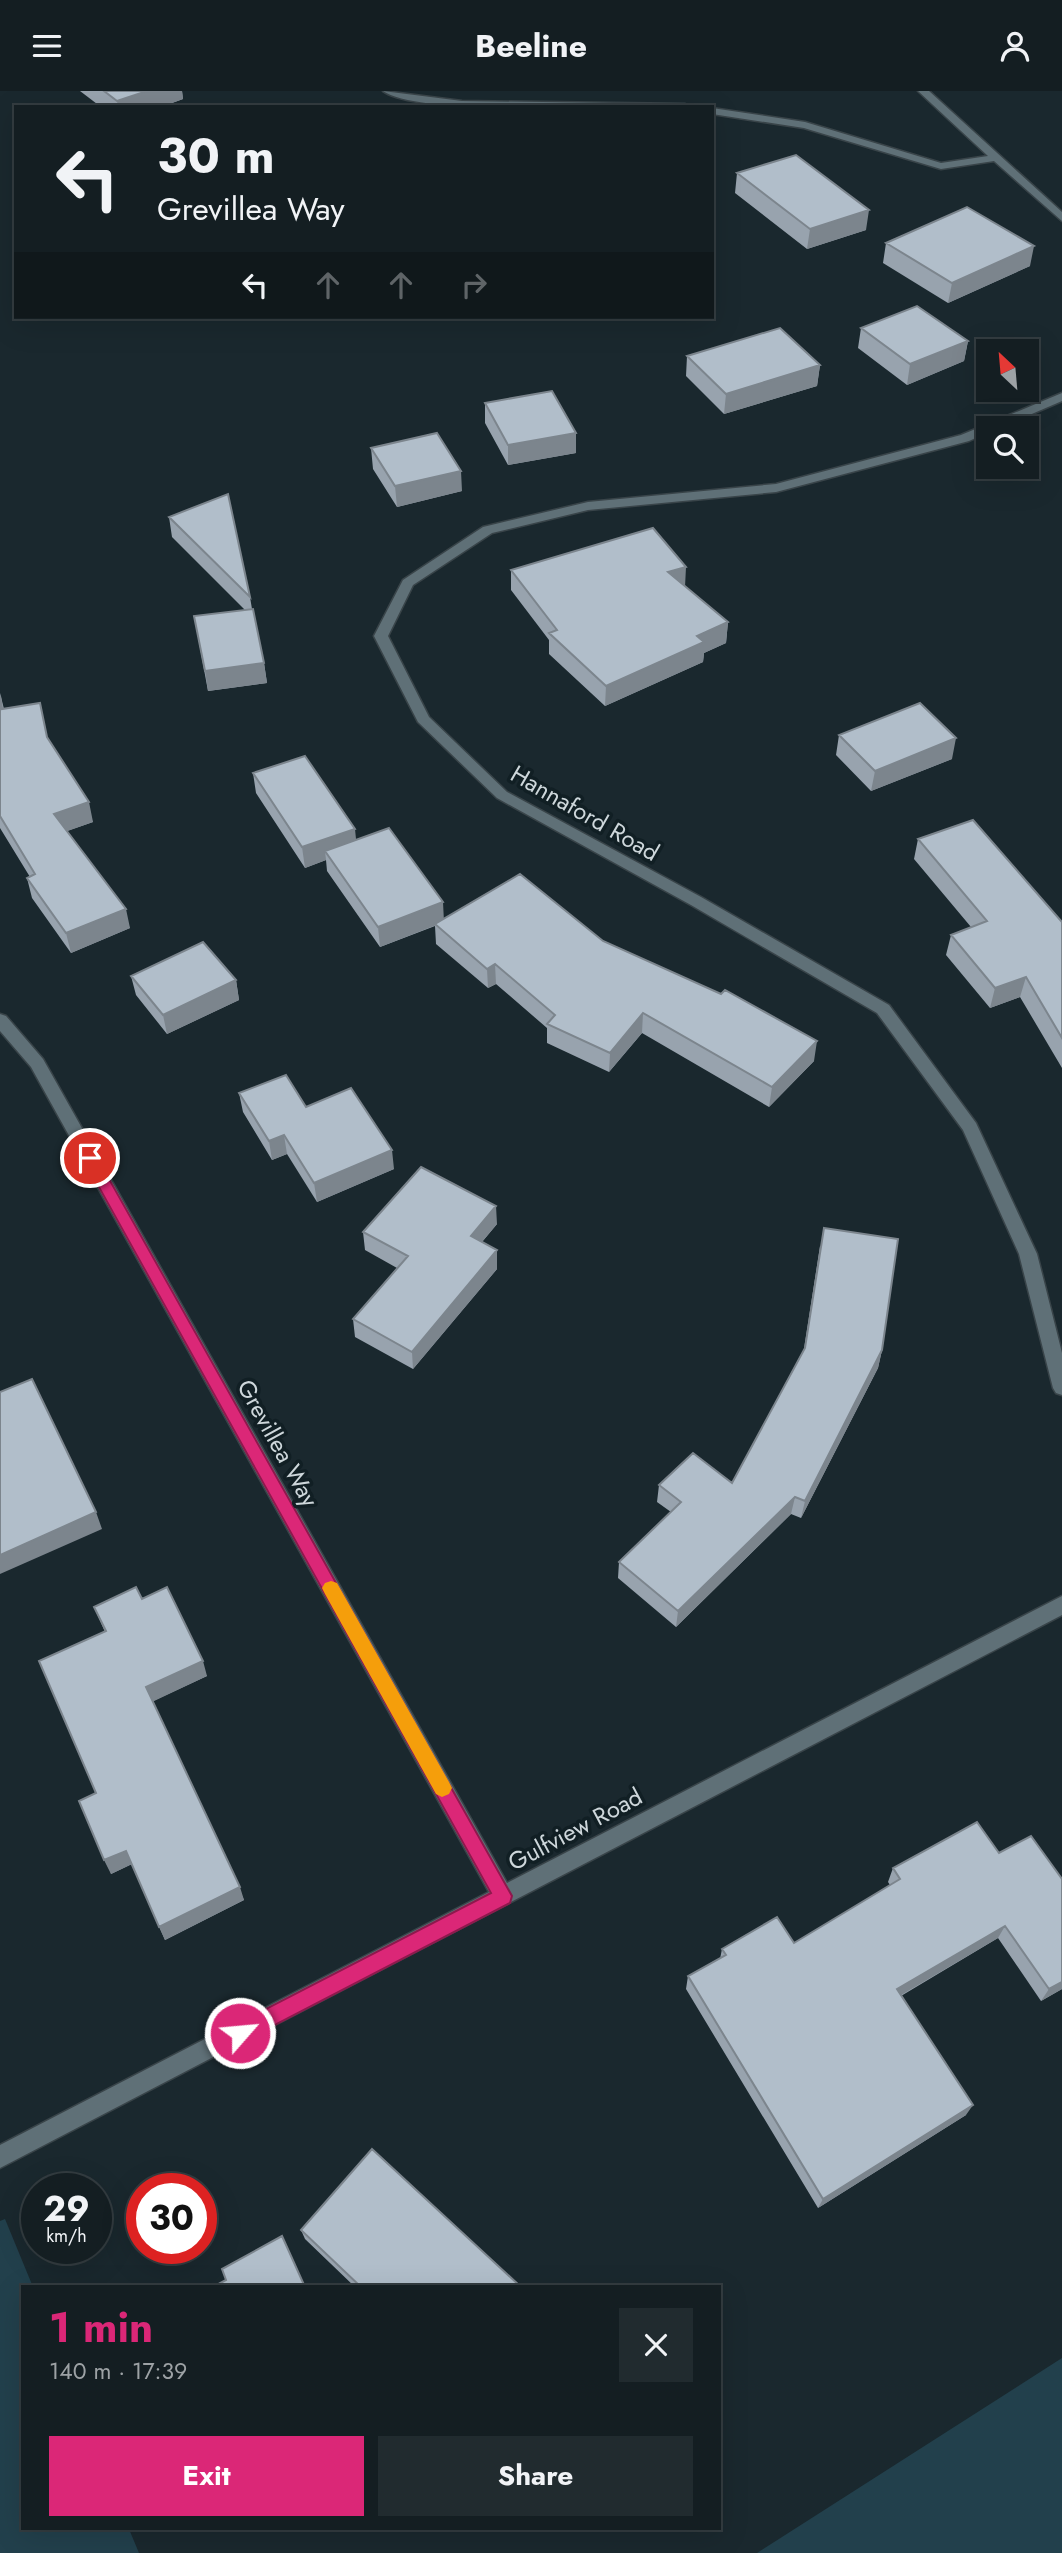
<!DOCTYPE html>
<meta charset="utf-8">
<style>
body{margin:0;font-family:Jost,sans-serif;background:#212b2f;color:#f1f3f6;height:100vh;display:flex;flex-direction:column;font-size:26px;white-space:nowrap}
*{box-sizing:border-box;margin:0}
p{font-size:23px;color:#9da2a5}
.icon{flex:none;width:38px;height:38px;fill:none;stroke:currentColor;stroke-width:2;stroke-linecap:round;stroke-linejoin:round}
.map{position:relative;flex:1;overflow:hidden}
.side{position:absolute;left:21px;top:2194px;width:700px;height:245px;display:flex;flex-direction:column;background:#141e22;border-radius:0px;box-shadow:0 7px 28px #0002,0 0 0 2px #333c40}
.side>*{flex:none}
.banner{position:absolute;left:14px;top:14px;width:700px;height:214px;border-radius:0px;box-shadow:0 7px 28px #0002,0 0 0 2px #333c40;background:#141e22;color:#f1f3f6;overflow:hidden}
.needle{width:46px;rotate:334deg}
.fabs{position:absolute;left:976px;top:248px;display:grid;gap:14px}
.fabs a{display:grid;place-items:center;width:63px;height:63px;border-radius:0px;background:#141e22;box-shadow:0 7px 28px #0002,0 0 0 2px #333c40;font-size:35px}
.speed{position:absolute;left:21px;top:2082px;display:flex;gap:14px;font-size:35px;font-weight:700;text-align:center}
.speed>*{display:grid;place-content:center;width:91px;height:91px;border-radius:50%;background:#141e22;box-shadow:0 7px 28px #0002,0 0 0 2px #333c40;line-height:1}
.speed small{font-size:18px;font-weight:400}
.speed .limit{border:10px solid #d22;background:#fff;color:#111}
.pin{position:absolute;display:grid;place-items:center;width:60px;height:60px;color:#fff;margin:-30px;border:4px solid #fff;border-radius:50%;box-shadow:0 2px 7px #0007}
.me{position:absolute;width:77px;margin:-38px;rotate:63deg;stroke-linejoin:round;filter:drop-shadow(0 0 5px #0008)}
.turn{display:flex;align-items:center;gap:24px;height:147px;padding:0 28px;font-size:32px}
.turn .icon{width:91px;height:91px;stroke-width:2.5}
.turn b{display:block;font-size:49px;line-height:60px}
.lanes{display:flex;align-items:center;height:66px;padding:0 28px;background:#0003;justify-content:center;gap:35px;direction:ltr}
.lanes .off{opacity:.35}
.round{display:grid;place-items:center;flex:none;width:74px;height:74px;border-radius:0px;background:#212b2f}
.summary{display:flex;align-items:center;justify-content:space-between;height:119px;padding:0 28px}
h1{font-size:42px;font-weight:700;line-height:52px;color:#db2777}
.cta{display:flex;gap:14px;margin-top:auto;padding:14px 28px}
.cta a{flex:1;height:80px;border-radius:0px;background:#db2777;color:#fff;font-size:28px;font-weight:700;line-height:80px;text-align:center}
.cta a+a{background:#212b2f;color:#f1f3f6}
header{display:flex;justify-content:space-between;align-items:center;height:91px;padding:0 28px;background:#141e22;font-size:32px;font-weight:700}
.map>svg:first-child{display:block}
</style>
<header><svg class="icon" aria-label="menu" viewBox="0 0 24 24"><path d="M4 6h16M4 12h16M4 18h16"/></svg>Beeline<svg class="icon" aria-label="person" viewBox="0 0 24 24"><circle cx="12" cy="8" r="4"/><path d="M4 21q1-7 8-7t8 7"/></svg></header>
<div class="map">
<svg width="1062" height="2462" viewBox="0 0 1062 2462">
<rect width="100%" height="100%" fill="#1a282e"/>
<!-- green -->
<path fill="#22404c" d="M5,2128L33,2196H23V2438H129L139,2462H0V2130Z
M1062,2267V2462H757Z"/>
<g fill="none" stroke-linecap="round" stroke-linejoin="round">
<!-- street casing -->
<g stroke="#394449" stroke-width="3">
<path id="street" d="M383,0L462,10L685,13L690,16C635,16 418,26 383,0Z
M918,0H929L1062,121V130L994,70L941,78L804,37L712,23V17L805,31L941,72L988,65Z
M1062,302V310L997,338H989V341L969,350L776,401L588,419L492,442L413,494L388,545L429,626L507,701L701,806L889,914L976,1032L1037,1163L1062,1262V1304L1056,1302L1053,1297L1019,1163L963,1039L877,922L691,814L497,707L418,631L374,545L403,489L483,436L588,411L776,393L961,344Z
M0,923L6,925L43,968L507,1792L1062,1505V1524L0,2077V2054L489,1801L31,976L0,940Z"/>
</g>
<!-- street -->
<use href="#street" fill="#5f7077" fill-rule="evenodd"/>
</g>
<!-- wall -->
<path fill="#98a3ae" d="M80,0H182L183,8L161,16H101Z
M737,82L866,139L807,158L735,102Z
M886,152L1030,175L948,212L883,172Z
M861,237L968,250L964,270L907,294L858,257Z
M687,265L820,274L817,295L724,323L686,285Z
M485,312L576,362L508,374L485,332Z
M371,357L462,400L397,416L373,378Z
M169,426L250,506L252,518L264,572L267,592L208,600L194,525L245,519L172,446Z
M511,479L685,495L728,531L726,552L704,562L703,571L605,615L549,563V549L511,499Z
M0,602L4,618L48,647L93,731L67,740L130,837L71,862L32,807L27,787L30,786L0,737Z
M839,644L952,668L871,700L836,664Z
M253,682L356,749L443,828L603,850L814,970L769,1016L642,942L609,981L547,952V937L496,893L488,897L436,853L435,835L380,856L327,780L326,769L305,777L256,702Z
M918,748L1062,831V977L1020,906L990,917L946,864L951,844L971,836L914,768Z
M131,885L236,889L239,909L167,943L136,904Z
M239,1002L306,1016L394,1078L317,1111L287,1063L272,1069L243,1021Z
M497,1133L482,1151L497,1159V1178L413,1278L355,1246L353,1228L397,1177L365,1159L363,1141Z
M820,1155L882,1259L878,1277L801,1427L791,1423L676,1536L618,1487L619,1471L671,1421L657,1411L659,1394L732,1392L804,1258Z
M142,1508L207,1585L153,1610L244,1809L165,1849L132,1773L111,1783L96,1702L105,1541L94,1516Z
M999,1762L1062,1788V1898L1041,1910L998,1847L901,1905L966,2024L818,2117L686,1898L688,1885L720,1868L722,1858L794,1852L890,1794L888,1791L893,1777Z
M301,2139L521,2196H355L305,2148Z"/>
<!-- shaded-wall -->
<path fill="#7c858d" d="M147,0H182L183,8L161,16H118L117,10Z
M869,119L866,139L807,158L810,138Z
M1034,155L1030,175L948,212L952,192Z
M968,250L964,270L907,294L910,273Z
M820,274L817,295L724,323L726,303Z
M576,342V362L508,374V354Z
M461,380L462,400L397,416L395,395Z
M686,476L685,496L668,481Z
M728,531L726,552L704,562L703,571L605,615L606,595L697,545Z
M264,572L267,592L208,600L205,580Z
M956,647L952,668L871,700L875,680Z
M89,711L93,731L59,743L54,723Z
M355,738L357,758L325,760L326,769L305,777L302,756Z
M443,811L444,831L380,856L378,836Z
M126,818L130,837L71,862L66,842Z
M495,873L496,893L488,897L487,878Z
M1026,886L1020,906L990,917L995,897Z
M236,889L239,909L167,943L163,924Z
M643,922L642,942L609,981L610,962Z
M817,950L814,970L769,1016L772,996Z
M284,1044L287,1063L272,1069L269,1050Z
M392,1059L394,1078L317,1111L314,1092Z
M496,1115L497,1133L471,1164V1145Z
M497,1159V1178L413,1278L412,1261Z
M882,1259L878,1277L801,1427L805,1410Z
M795,1406L791,1423L676,1536L678,1520Z
M96,1421L102,1438L0,1483V1464Z
M203,1570L207,1585L152,1611L146,1596Z
M126,1760L132,1773L111,1783L104,1769Z
M240,1796L244,1809L165,1849L159,1836Z
M1005,1835L998,1847L891,1910L897,1898Z
M1062,1891V1898L1041,1910L1049,1898Z
M973,2014L966,2024L818,2117L823,2108Z"/>
<!-- building -->
<path fill="#b1beca" stroke="#7c858d" stroke-width="2" d="M104,0H147L117,10Z
M796,64L869,119L810,138L737,82Z
M967,116L1034,155L952,192L886,152Z
M917,215L968,250L910,273L861,237Z
M780,237L820,274L726,303L687,265Z
M552,300L576,342L508,354L485,312Z
M437,342L461,380L395,395L371,357Z
M228,403L250,506L169,426Z
M653,437L686,476L668,481L728,531L697,545L704,551L606,595L549,542L557,539L511,479Z
M253,518L264,572L205,580L194,525Z
M0,605L2,618L40,612L47,646L89,711L54,723L126,818L66,842L27,787L35,783L0,725Z
M920,612L956,647L875,680L839,644Z
M305,665L355,738L302,756L253,682Z
M973,729L1062,831V947L1026,886L995,897L951,844L987,830L918,748Z
M389,737L443,811L378,836L325,760Z
M520,783L603,850L721,903L725,899L817,950L772,996L643,922L610,962L547,933L555,924L495,873L487,878L435,833Z
M203,851L236,889L163,924L131,885Z
M286,984L306,1016L351,997L392,1059L314,1092L284,1044L269,1050L239,1002Z
M421,1076L496,1115L471,1145L497,1159L412,1261L353,1228L408,1165L363,1141Z
M824,1137L898,1148L882,1259L805,1410L795,1406L678,1520L619,1471L681,1411L659,1394L693,1362L732,1392L805,1257Z
M32,1288L96,1421L0,1464V1301Z
M136,1496L142,1508L167,1496L203,1570L146,1596L240,1796L159,1836L126,1760L104,1769L79,1710L96,1702L39,1570L106,1540L94,1516Z
M977,1731L999,1762L1031,1745L1062,1788V1891L1049,1898L1005,1835L897,1898L973,2014L823,2108L688,1885L726,1864L722,1858L777,1826L794,1852L900,1788L893,1777Z
M372,2058L521,2196H361L301,2139Z
M282,2145L305,2196H213L226,2189L222,2178Z"/>
<!-- route -->
<path fill="#db2777" stroke="#8e194d" stroke-width="2" d="M90,1061L95,1063L512,1805L510,1812L240,1952L233,1949L230,1942L233,1935L491,1802L85,1071V1063Z"/>
<!-- slow -->
<path fill="#f59e0b" d="M331,1490L337,1492L449,1691L452,1697L449,1703L442,1706L436,1703L325,1503L322,1497L325,1492Z"/>
<g text-anchor="middle" dominant-baseline="central" stroke-width="7" stroke-linejoin="round" paint-order="stroke">
<!-- street labels -->
<g font-size="24" fill="#ced7db" stroke="#111f24">
<text transform="translate(585 722) rotate(30)">Hannaford Road</text>
<text transform="translate(278 1352) rotate(61)">Grevillea Way</text>
<text transform="translate(575 1738) rotate(-28)">Gulfview Road</text>
</g>
</g>
</svg>
<div class="fabs">
<a><svg class="needle" viewBox="-14 -14 28 28"><path d="M0-13l5 13h-10z" fill="#e53935"/><path d="M0 13l5-13h-10z" fill="#9da2a5"/></svg></a>
<a><svg class="icon" aria-label="search" viewBox="0 0 24 24"><circle cx="10" cy="10" r="6"/><path d="M15 15l6 6"/></svg></a>
</div>
<div class="speed"><div>29<small>km/h</small></div><div class="limit">30</div></div>
<div class="pin" style="left:90px;top:1067px;background:#d93025"><svg class="icon" aria-label="arrive" viewBox="0 0 24 24"><path d="M6 21V4h12l-3 4 3 4H6"/></svg></div>
<svg class="me" style="left:240px;top:1942px" viewBox="-20 -20 40 40"><circle r="17" fill="#db2777" stroke="#fff" stroke-width="3"/><path d="M0-11L8 9 0 5-8 9z" fill="#fff"/></svg>
<div class="banner">
<div class="turn"><svg class="icon" aria-label="left" viewBox="0 0 24 24"><path d="M17 20v-9H6M10 6l-5 5 5 5"/></svg><div><b>30 m</b>Grevillea Way</div></div>
<div class="lanes"><svg class="icon" aria-label="left" viewBox="0 0 24 24"><path d="M17 20v-9H6M10 6l-5 5 5 5"/></svg><svg class="icon off" aria-label="ahead" viewBox="0 0 24 24"><path d="M12 20V5M6 11l6-6 6 6"/></svg><svg class="icon off" aria-label="ahead" viewBox="0 0 24 24"><path d="M12 20V5M6 11l6-6 6 6"/></svg><svg class="icon off" aria-label="right" viewBox="0 0 24 24"><path d="M7 20v-9h11M14 6l5 5-5 5"/></svg></div>
</div>
<section class="side">
<div class="summary"><div><h1>1 min</h1><p>140 m · 17:39</p></div><a class="round"><svg class="icon" aria-label="close" viewBox="0 0 24 24"><path d="M6 6l12 12M18 6L6 18"/></svg></a></div>
<div class="cta"><a>Exit</a><a>Share</a></div>
</section>
</div>
